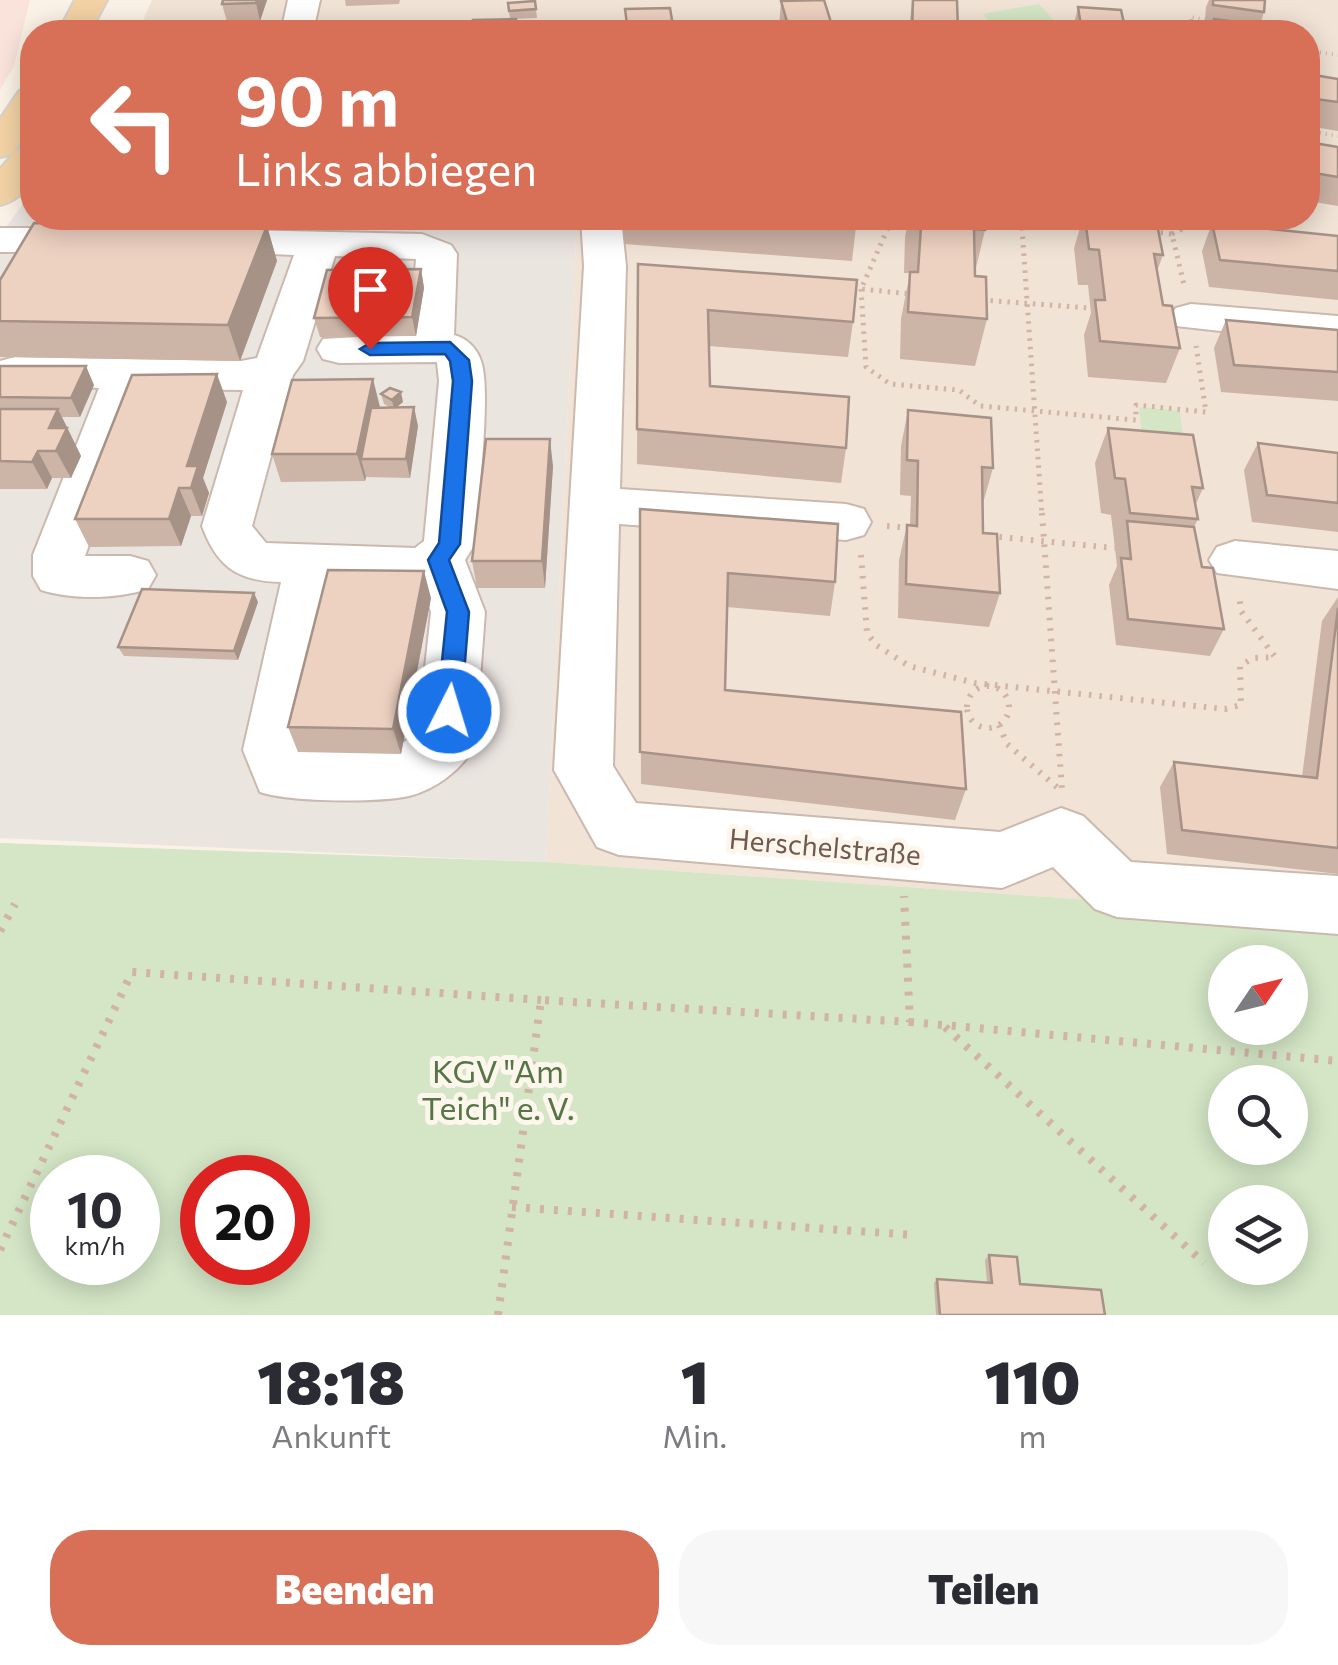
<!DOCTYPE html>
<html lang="de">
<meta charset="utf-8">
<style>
body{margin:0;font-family:Commissioner,sans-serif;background:#f7f7f7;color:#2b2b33;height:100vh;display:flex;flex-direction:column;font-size:38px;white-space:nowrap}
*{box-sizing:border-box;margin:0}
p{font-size:32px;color:#7c7c81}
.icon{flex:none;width:55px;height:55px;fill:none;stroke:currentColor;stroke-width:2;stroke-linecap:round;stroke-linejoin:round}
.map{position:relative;height:1315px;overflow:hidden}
.details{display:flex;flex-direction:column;background:#fff;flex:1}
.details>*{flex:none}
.top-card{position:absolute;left:20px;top:20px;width:1300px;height:210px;border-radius:40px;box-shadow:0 5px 25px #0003;background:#d86f57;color:#fff;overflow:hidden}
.needle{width:65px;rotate:55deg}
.fabs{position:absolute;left:1208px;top:945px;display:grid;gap:20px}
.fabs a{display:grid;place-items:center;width:100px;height:100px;border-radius:50%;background:#fff;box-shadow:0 5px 25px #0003;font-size:50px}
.speed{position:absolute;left:30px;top:1155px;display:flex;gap:20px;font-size:50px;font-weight:700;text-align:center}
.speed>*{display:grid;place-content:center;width:130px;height:130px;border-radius:50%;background:#fff;box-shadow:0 5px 25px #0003;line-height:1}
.speed small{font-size:25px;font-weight:400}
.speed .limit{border:15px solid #d22;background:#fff;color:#111}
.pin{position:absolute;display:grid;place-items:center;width:85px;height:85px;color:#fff;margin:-102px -42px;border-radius:50% 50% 50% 0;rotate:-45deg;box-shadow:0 0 10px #0007}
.pin .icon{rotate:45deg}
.me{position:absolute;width:110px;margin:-55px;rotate:5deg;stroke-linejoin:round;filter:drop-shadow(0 0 8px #0008)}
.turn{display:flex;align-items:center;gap:35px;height:210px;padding:0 50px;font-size:45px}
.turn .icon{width:130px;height:130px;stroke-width:2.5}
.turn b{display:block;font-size:70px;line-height:85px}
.eta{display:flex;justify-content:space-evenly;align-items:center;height:170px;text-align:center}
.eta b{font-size:60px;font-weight:800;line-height:70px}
.cta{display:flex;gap:20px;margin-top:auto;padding:20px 50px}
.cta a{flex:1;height:115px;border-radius:40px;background:#d86f57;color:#fff;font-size:40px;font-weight:800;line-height:115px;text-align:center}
.cta a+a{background:#f7f7f7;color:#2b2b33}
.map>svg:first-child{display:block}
</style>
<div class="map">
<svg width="1338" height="1315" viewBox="0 0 1338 1315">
<rect width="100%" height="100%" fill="#faf2e6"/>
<!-- residential -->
<path fill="#f1e3d6" d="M152,0H1338V917L546,862L577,218H1308V32H138Z"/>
<!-- commercial -->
<path fill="#f9e3db" d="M0,0H30L14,66L0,90Z"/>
<!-- industrial -->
<path fill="#ebe5e0" d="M32,192V218H577L546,862L0,838V235Z"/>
<!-- green -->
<path fill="#d4e6c6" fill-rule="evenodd" d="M1039,4L1057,24L989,21L983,14Z
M1139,407L1180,411L1183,438L1142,434Z
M0,843L546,862L1338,917V1315H0ZM1225,962H1290V1028H1225ZM1225,1082H1290V1148H1225ZM52,1178H138V1262H52ZM202,1178H288V1262H202ZM1225,1202H1290V1268H1225Z"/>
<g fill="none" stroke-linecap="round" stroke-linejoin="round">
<!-- minor casing -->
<g stroke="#cbb9ae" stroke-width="4">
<path id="minor" d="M288,0H320L313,32H281Z
M581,218H621L626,266L620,489L846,504L864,509L871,522L864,535L846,540L619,524L613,766L636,803L1000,832L1061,808L1083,816L1131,862L1338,876V934L1117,917L1095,909L1053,867L1002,888L619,855L597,847L554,770L584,266Z
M0,228H97L111,231L117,240L111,249L97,252H0Z
M198,229L422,234L451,245L457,254L454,335C466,338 477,348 481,361C492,391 477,506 475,544L465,560L485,612L475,745C463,769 435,790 409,796C378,803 289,802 260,792L243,750L281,582C238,581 217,567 202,526L243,390L144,389L85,556H130L148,561L156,575L148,589C116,599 73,600 41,590L33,576V555L99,388L0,383V361L15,357L241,361L257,358L294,255L184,250L178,241L184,232ZM335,256L416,259L410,334L323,339L317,349L323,359L339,363L437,362L439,381L424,541L415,548L266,543L252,526L293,375L303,361ZM333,584L423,587L431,612L418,733L396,747L301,749Z
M1191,304L1338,316V344L1176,326L1169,317L1176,308Z
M1235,541L1338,551V589L1217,573L1209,560L1217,547Z"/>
</g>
<!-- major casing -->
<g stroke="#d7d1cd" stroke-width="4">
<path id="major" d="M75,0H107L90,32H58Z
M32,88V125L14,152L32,144C32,172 32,197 0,205V169L13,154L0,157V119L19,91Z"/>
</g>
<!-- path-far3 -->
<path stroke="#d2b4a4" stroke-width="4" stroke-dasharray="1 5" stroke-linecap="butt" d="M665,27H673L675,32
M1193,32L1190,17L1205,20
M1308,51L1338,55
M1308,131L1338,136
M1021,218L1022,230
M1052,218L1090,222
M888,230L891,218
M1179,230L1194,218"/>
<!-- path-far2 -->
<path stroke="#d2b4a4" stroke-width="5" stroke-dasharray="2.5 6" stroke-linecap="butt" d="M888,228L861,289L911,294
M1022,228L1042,516
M1152,232L1172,234L1184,285
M1172,234L1184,228
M861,289L866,367L890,384L959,390L980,406L1136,420V405L1206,412L1196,346
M982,300L1090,308"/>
<!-- path-far1 -->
<path stroke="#d2b4a4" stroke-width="6" stroke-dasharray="2.5 8" stroke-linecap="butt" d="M1042,513L1062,790
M887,526L910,528
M989,536L1115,548
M861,555L867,633L876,645L909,666L975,683L1225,709L1241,705L1240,666L1253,658L1275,657L1241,611L1239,594
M967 707a21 21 0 1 1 42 0a21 21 0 1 1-42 0Z
M999,725L1007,744L1059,789"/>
<!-- path -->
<path stroke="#d2b4a4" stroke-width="8" stroke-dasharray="4 10" stroke-linecap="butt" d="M0,931L15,904
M910,1022L1338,1061
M945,1027L1204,1263
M512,1207L913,1235
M0,1250L132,972L541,1000
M498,1315L541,1000L910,1022L904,896"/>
<!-- minor -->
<use href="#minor" fill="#fff" fill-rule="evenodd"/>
<!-- major -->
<use href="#major" fill="#f3d3a5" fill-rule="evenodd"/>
</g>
<!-- wall -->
<path fill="#ccb4a6" d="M267,0L260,21L227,22L222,4Z
M345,0H400L399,4L346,6Z
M912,0L958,32H909Z
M1209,0H1265L1264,12L1260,25L1262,32L1204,31L1206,7Z
M535,1L537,18L510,19L508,3Z
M781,1L834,32H781L779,27Z
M1078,7L1126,32H1072Z
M1308,74L1338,79V131L1308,126Z
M1308,142L1338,147V206L1308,201Z
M623,218H857L852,261L624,244Z
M909,218H985V230L975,272L987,319L975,366L900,359L901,319L910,273H904L905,237Z
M1083,218H1140L1163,255L1157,271L1163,305L1180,348L1166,383L1088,377L1084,335L1091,313L1088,285H1078L1074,248Z
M1212,223L1338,236V300L1209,287L1202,251Z
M267,226L277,261L240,361L0,357V321Z
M638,264L853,322L848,357L709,346L710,386L846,448L841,483L637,464Z
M421,269L424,288L416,336L320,337L314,318Z
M1226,320L1338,330V401L1221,392L1214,348Z
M0,366L94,385L80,417H62L81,456L71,478H52L47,489H0Z
M381,394L403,402L396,408L418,426L410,478L366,477L365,481L281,482L272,454L379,408H391L384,404Z
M227,402L203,478L209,493L202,516H191L181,546L89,547L75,519Z
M908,410L993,468L983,503V533L1000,593L989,627L898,618L899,560L907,525H910L911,496L900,495L901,446Z
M1108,428L1203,488L1195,506L1198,519L1194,527L1202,567L1224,629L1210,656L1116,645L1109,585L1117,566L1115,548L1111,515L1101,513L1095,463Z
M1258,443L1338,453V532L1252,522L1244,470Z
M553,466L545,588H477L472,561Z
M640,509L835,582L830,616L727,607L725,690L966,789L955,820L641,784Z
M1338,597V874L1167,854L1160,787L1174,762L1302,777L1322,621Z
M431,598L401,754L298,752L288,727Z
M258,602L238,660L124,656L118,647Z
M989,1255L1020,1284L1105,1315H936L934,1283L937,1279L987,1282L985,1260Z"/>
<!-- shaded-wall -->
<path fill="#a69287" d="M257,0H267L260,21L256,3Z
M267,226L277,261L240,361L228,325Z
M421,269L424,288L416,336L412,317Z
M86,366L94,385L80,417L71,398Z
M217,374L227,402L203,478L209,493L202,516L191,488L187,466Z
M373,379L380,407L369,459H361L366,477L365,481L357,454Z
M401,392L403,402L394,409L392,400Z
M414,407L418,426L410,478L406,459Z
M58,409L81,456L71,478L56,451L49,428Z
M550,439L553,466L545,588L542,561Z
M38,451L52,478L47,489L32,462Z
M179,488L191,516L181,546L169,519Z
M424,571L431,598L401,754L393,729Z
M254,593L258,602L238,660L234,651Z"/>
<!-- building -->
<path fill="#edd1c1" stroke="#a69287" stroke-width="2.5" d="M223,0H257L256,3L222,4Z
M824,0L834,32H790L781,1Z
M913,0H957L958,32H912Z
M1213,0H1265L1264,12L1213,5Z
M535,1L536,9L509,11L508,3Z
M1078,7L1121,10L1126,32H1082Z
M670,8L674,32H628L625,9Z
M516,19V32H473V20Z
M1214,19L1262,25V32H1213Z
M349,27L348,32H304V29Z
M1308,74L1338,79V102L1308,98Z
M1308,142L1338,147V177L1308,172Z
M746,218H857L856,226Z
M912,218H985V230L974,229L975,276L986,277L987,319L908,312L910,272H918L921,226L912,225Z
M1085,218L1156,219L1163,255L1154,254L1163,305L1172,306L1180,348L1100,341L1095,300H1105L1099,250L1089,249Z
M34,223L267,226L228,325L0,321V280Z
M1212,223L1338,236V271L1220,260Z
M638,264L857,280L853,322L708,310L710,386L849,397L846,448L637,429Z
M421,269L412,317L314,318L327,270Z
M1226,320L1338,330V372L1234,365Z
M0,366H86L71,398L0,397Z
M217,374L187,466H198L191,488H179L169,519H75L132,375Z
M373,379L357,454H272L292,380Z
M390,388L401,392L392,400L381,394Z
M414,407L406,459H361L371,408Z
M0,409H58L49,428H67L56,451H38L32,462L0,461Z
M908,410L991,418L993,468L982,467L983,533L997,534L1000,593L906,584L907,525L917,526L918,461L907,460Z
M1108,428L1193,435L1203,488L1192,487L1198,519L1130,513L1125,479L1115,478Z
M486,439H550L542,561H472Z
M1258,443L1338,453V503L1267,495Z
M640,509L838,524L835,582L728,573L725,690L961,712L966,789L640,752Z
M1127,521L1194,527L1202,567L1213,568L1224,629L1128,619L1121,558L1131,559Z
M328,570L424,571L393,729L288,727Z
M142,589L254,593L234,651L118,647Z
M1338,608V848L1182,830L1174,762L1317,778Z
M989,1255L1017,1257L1020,1284L1101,1290L1105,1315H940L937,1279L992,1283Z"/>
<!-- route -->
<path fill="#1a73e8" stroke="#114b97" stroke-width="2.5" d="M450,342L469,360L472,381L460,544L449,560L469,612L461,711L449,721L437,711L447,612L428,560L439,543L453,381L450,361L445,354L370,355L360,349L370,343Z"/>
<g text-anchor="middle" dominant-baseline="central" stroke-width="10" stroke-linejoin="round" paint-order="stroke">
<!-- street labels -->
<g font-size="28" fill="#71594d" stroke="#fdf6ec">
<text transform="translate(825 846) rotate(5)">Herschelstraße</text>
</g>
<!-- near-park labels -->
<g font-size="32" fill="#567647" stroke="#fdf6ec">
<text x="498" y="1070">KGV "Am<tspan x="498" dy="37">Teich" e. V.</tspan></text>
</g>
</g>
</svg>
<div class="fabs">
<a><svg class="needle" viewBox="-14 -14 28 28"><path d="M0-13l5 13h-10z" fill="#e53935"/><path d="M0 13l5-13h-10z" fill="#7c7c81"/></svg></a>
<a><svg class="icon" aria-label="search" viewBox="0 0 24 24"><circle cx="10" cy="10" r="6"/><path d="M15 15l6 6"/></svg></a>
<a><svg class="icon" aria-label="layers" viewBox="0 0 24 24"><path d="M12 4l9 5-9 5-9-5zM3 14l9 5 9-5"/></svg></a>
</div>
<div class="speed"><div>10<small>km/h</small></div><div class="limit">20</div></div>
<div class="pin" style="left:370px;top:349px;background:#d93025"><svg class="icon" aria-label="arrive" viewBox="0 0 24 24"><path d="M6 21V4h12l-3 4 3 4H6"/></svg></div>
<svg class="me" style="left:449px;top:711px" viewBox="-20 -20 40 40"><circle r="17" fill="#1a73e8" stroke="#fff" stroke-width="3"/><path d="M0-11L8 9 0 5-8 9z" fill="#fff"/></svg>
<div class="top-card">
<div class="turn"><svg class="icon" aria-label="left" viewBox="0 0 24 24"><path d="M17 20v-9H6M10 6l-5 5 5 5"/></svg><div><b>90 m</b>Links abbiegen</div></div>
</div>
</div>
<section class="details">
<div class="eta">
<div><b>18:18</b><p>Ankunft</p></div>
<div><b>1</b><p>Min.</p></div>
<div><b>110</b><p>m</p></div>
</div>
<div class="cta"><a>Beenden</a><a>Teilen</a></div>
</section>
